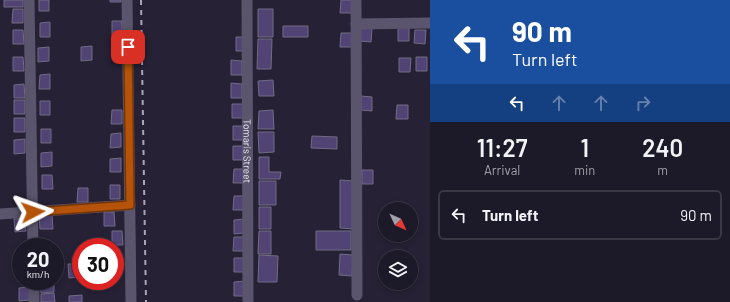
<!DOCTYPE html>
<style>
body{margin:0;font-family:Barlow,sans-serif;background:#252230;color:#f1f3f6;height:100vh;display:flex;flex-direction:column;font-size:15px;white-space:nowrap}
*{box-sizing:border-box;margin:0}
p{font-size:13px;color:#a0a0a8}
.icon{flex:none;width:22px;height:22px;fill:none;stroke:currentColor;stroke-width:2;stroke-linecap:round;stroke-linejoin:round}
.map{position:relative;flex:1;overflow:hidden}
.panel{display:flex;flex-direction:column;background:#1c1928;width:300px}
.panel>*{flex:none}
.banner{background:#1a4fa0;color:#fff;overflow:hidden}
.needle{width:26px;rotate:134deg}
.tools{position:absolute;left:378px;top:202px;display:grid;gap:8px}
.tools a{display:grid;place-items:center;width:40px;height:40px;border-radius:50%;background:#1c1928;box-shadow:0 2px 6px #0003,0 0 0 1px #3a3845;font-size:20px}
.speed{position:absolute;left:12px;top:238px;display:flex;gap:8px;font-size:20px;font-weight:700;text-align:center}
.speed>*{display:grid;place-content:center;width:52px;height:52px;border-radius:50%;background:#1c1928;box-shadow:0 2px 6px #0003,0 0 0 1px #3a3845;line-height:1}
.speed small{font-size:10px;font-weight:400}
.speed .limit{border:6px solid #d22;background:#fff;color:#111}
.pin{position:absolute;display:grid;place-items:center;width:34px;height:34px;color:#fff;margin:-17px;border-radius:8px;box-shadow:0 2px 6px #0006}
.me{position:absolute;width:44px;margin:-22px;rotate:86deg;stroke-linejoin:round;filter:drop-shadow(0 0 3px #0008)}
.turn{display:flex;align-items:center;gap:14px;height:84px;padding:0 16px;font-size:18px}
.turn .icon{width:52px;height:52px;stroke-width:2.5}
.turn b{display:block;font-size:28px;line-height:34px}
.lanes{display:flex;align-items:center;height:38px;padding:0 16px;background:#0003;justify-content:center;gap:20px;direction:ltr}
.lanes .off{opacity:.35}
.eta{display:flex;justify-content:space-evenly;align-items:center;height:68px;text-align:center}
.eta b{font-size:24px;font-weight:600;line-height:28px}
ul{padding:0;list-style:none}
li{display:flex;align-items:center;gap:12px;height:50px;margin:0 8px 6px;padding:0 8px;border:2px solid #3a3845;border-radius:6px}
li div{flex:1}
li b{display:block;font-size:15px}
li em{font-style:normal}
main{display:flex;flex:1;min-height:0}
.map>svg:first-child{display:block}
</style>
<main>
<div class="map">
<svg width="430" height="302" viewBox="0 0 430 302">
<rect width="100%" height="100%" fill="#262135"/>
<!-- building -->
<path fill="#514475" stroke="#716c84" d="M4,0H23V7H4Z
M39,0H49V11H39Z
M110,0H121V2H110Z
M341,0H352V13H340Z
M13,9H23V23H12Z
M258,9H273V37H258Z
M112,21H122V35H112Z
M50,22V37H40V23Z
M283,26H308V37H283Z
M398,27H409V41H398Z
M360,28H372L371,42L360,41Z
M13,30H23L24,44H13Z
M415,30H426L425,44L414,43Z
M341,33H352V47H340Z
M236,37H247V51H236Z
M258,39H272L271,69H257Z
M92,46V60L81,61V47Z
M49,47V61L38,62V48Z
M13,57H23L24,71H13Z
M416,57H427V71H416Z
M399,58H411L410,72H399Z
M231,60L242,61V75H231Z
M50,74V89H39L40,75Z
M273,80L274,96H259L258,81Z
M231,83L242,84V98H231Z
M24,84L25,98H14V85Z
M361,96L372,97V111L361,110Z
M14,100H25V114H14Z
M40,101H50V115H40Z
M232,104H243V118H232Z
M397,105H408V119H396Z
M112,110H122V124H111Z
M273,110L274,129H258L259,111Z
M14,118H25V132H14Z
M233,126H244V140H233Z
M41,129H51V143H41Z
M258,132H274V152L259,153Z
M121,133V147L110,148L111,134Z
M312,136L337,137V149L311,148Z
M25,139V153L14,154V140Z
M233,146H244V160H233Z
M52,152V166L41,167V153Z
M259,157H269V172H281L280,179H259Z
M121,158V172H110V159Z
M234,169H244V183H233Z
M362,170H373V184H362Z
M42,175H52L53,189H42Z
M340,180L354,181V229L340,228Z
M259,181H276V205H259Z
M110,185H120V199H110Z
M78,188H88V202H77Z
M234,196H244V210H233Z
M259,207H271V229H259Z
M104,212H114L115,226H104Z
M52,215L53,229H40L39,216Z
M24,218L26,231L15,232L14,219Z
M244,219V233L234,234V220Z
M112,231H122L123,245H112Z
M259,231H271V254H258Z
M316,231H351V250H316Z
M234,237H244V251H233Z
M340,254L353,255L352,276L339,275Z
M259,255L278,256L277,282H258Z
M234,258H245V272H234Z
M68,264H81V277L69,278Z
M40,281H54V292L41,293Z
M245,281V296H234V282Z
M29,287L30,300L19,301V288Z
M54,293L55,302H41V294Z
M82,295V302H69V296Z"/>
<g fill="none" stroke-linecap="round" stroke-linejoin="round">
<!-- minor -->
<g stroke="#5a556c" stroke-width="11">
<path d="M29,0L33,247"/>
<path d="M127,0L131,302"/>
<path id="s1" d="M247,0L248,302"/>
<path d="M356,0L357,295"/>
<path d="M356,24L430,23"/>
<path d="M0,214L130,205"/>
<path d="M34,281V302"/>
</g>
<!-- rail -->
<path stroke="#aaa7b6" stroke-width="2" stroke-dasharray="5 5" stroke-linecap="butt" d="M141,0L146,302"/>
</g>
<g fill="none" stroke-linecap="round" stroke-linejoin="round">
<!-- route casing -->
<g stroke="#753606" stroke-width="10">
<path id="route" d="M33,212L130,205L128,47"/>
</g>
<!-- route -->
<use href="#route" stroke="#b45309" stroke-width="7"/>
</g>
<g text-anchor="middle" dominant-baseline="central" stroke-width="4" stroke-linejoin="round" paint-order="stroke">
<!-- street labels -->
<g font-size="10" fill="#e9e6f4" stroke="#262135">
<text stroke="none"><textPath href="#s1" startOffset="151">Tomaris Street</textPath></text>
</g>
</g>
</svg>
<div class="tools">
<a><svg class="needle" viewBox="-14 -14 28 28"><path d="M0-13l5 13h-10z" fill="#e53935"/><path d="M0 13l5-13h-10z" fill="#a0a0a8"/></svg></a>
<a><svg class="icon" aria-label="layers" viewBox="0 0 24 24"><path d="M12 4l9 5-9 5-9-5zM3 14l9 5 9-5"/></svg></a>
</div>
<div class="speed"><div>20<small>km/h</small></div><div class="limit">30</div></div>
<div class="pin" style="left:128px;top:47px;background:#d93025"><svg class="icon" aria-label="arrive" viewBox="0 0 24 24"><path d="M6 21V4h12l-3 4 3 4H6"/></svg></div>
<svg class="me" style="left:33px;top:212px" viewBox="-20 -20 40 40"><path d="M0-17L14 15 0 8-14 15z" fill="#b45309" stroke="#fff" stroke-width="4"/></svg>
</div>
<section class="panel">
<div class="banner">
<div class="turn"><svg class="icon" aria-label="left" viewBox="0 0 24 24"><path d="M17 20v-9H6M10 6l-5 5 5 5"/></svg><div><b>90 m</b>Turn left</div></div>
<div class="lanes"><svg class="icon" aria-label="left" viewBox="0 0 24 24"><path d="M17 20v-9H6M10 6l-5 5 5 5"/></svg><svg class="icon off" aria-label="ahead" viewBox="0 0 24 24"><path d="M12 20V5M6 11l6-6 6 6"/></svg><svg class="icon off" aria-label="ahead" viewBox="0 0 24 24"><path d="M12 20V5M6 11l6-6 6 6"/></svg><svg class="icon off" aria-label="right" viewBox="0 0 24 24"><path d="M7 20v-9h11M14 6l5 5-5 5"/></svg></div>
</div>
<div class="eta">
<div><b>11:27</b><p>Arrival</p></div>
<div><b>1</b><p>min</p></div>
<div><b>240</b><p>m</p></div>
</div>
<ul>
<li><svg class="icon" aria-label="left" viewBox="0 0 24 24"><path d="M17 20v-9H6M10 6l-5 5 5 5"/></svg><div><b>Turn left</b></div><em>90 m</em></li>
</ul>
</section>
</main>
